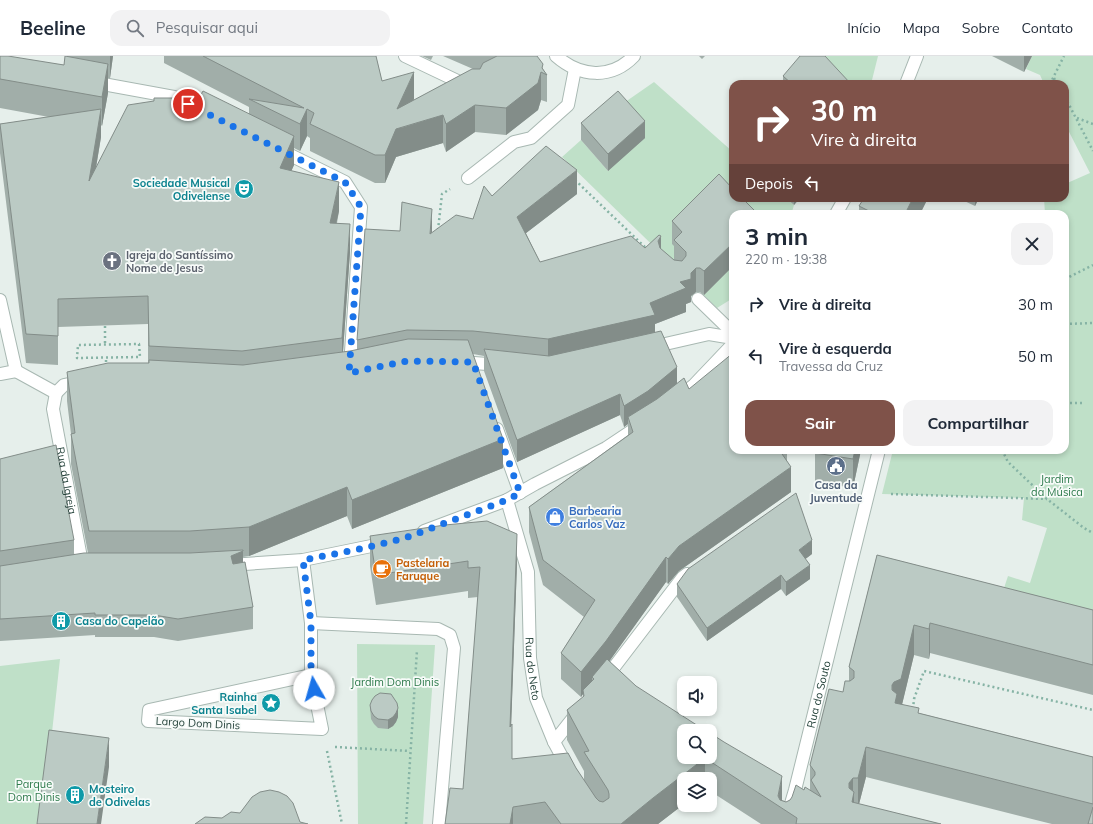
<!DOCTYPE html>
<html lang="pt">
<meta charset="utf-8">
<style>
body{margin:0;font-family:Mulish,sans-serif;background:#f2f2f3;color:#1f2937;height:100vh;display:flex;flex-direction:column;font-size:15px;white-space:nowrap}
*{box-sizing:border-box;margin:0}
p{font-size:13px;color:#747a83}
.icon{flex:none;width:22px;height:22px;fill:none;stroke:currentColor;stroke-width:2;stroke-linecap:round;stroke-linejoin:round}
.map{position:relative;flex:1;overflow:hidden}
.drawer{position:absolute;left:729px;top:154px;width:340px;height:244px;display:flex;flex-direction:column;background:#fff;border-radius:12px;box-shadow:0 2px 6px #0003}
.drawer>*{flex:none}
.hud{position:absolute;left:729px;top:24px;width:340px;height:122px;border-radius:12px;box-shadow:0 2px 6px #0003;background:#7f5249;color:#fff;overflow:hidden}
.tools{position:absolute;left:677px;top:620px;display:grid;gap:8px}
.tools a{display:grid;place-items:center;width:40px;height:40px;border-radius:8px;background:#fff;box-shadow:0 2px 6px #0003;font-size:20px}
.pin{position:absolute;display:grid;place-items:center;width:34px;height:34px;color:#fff;margin:-17px;border:2px solid #fff;border-radius:50%;box-shadow:0 1px 4px #0007}
.me{position:absolute;width:44px;margin:-22px;rotate:353deg;stroke-linejoin:round;filter:drop-shadow(0 0 3px #0008)}
.turn{display:flex;align-items:center;gap:14px;height:84px;padding:0 16px;font-size:18px}
.turn .icon{width:52px;height:52px;stroke-width:2.5}
.turn b{display:block;font-size:28px;line-height:34px}
.then{display:flex;align-items:center;height:38px;padding:0 16px;background:#0003;gap:8px;font-size:15px}
.round{display:grid;place-items:center;flex:none;width:42px;height:42px;border-radius:12px;background:#f2f2f3}
.summary{display:flex;align-items:center;justify-content:space-between;height:68px;padding:0 16px}
h1{font-size:24px;font-weight:700;line-height:30px}
.action{display:flex;gap:8px;margin-top:auto;padding:8px 16px}
.action a{flex:1;height:46px;border-radius:12px;background:#7f5249;color:#fff;font-size:16px;font-weight:700;line-height:46px;text-align:center}
.action a+a{background:#f2f2f3;color:#1f2937}
ul{padding:0;list-style:none}
li{display:flex;align-items:center;gap:12px;height:52px;padding:0 16px}
li div{flex:1}
li b{display:block;font-size:15px}
li em{font-style:normal}
header{display:flex;align-items:center;gap:24px;box-sizing:border-box;height:56px;padding:0 20px;background:#fff;border-bottom:1px solid #e0e1e3}
header strong{font-size:19px}
nav{display:flex;gap:22px;margin-inline-start:auto;font-size:14px}
.search{width:280px;height:36px;background:#f2f2f3;display:flex;align-items:center;gap:10px;box-sizing:border-box;padding:0 14px;border-radius:12px;color:#747a83;font-size:15px}
.map>svg:first-child{display:block}
</style>
<header>
<strong>Beeline</strong>
<div class="search"><svg class="icon" aria-label="search" viewBox="0 0 24 24"><circle cx="10" cy="10" r="6"/><path d="M15 15l6 6"/></svg>Pesquisar aqui</div>
<nav><a>Início</a><a>Mapa</a><a>Sobre</a><a>Contato</a></nav>
</header>
<div class="map">
<svg width="1093" height="768" viewBox="0 0 1093 768">
<rect width="100%" height="100%" fill="#e6efeb"/>
<!-- green -->
<path fill="#bfe0c8" d="M809,0H878L871,28H835Z
M1032,0H1093V568L1000,544L1008,520L1030,527L1047,472L1022,464L1024,442L882,438L893,394H1065V158H1045L1044,142H1065V128L1090,117L1065,68V28H1044L1040,19L1026,13Z
M654,26L733,96V142H786L794,149L792,156L794,158H733V242L717,252L562,101L581,84L608,115L618,51Z
M357,588L435,589L423,768H358Z
M60,603L49,704L101,768H0V610Z"/>
<g fill="none" stroke-linecap="round" stroke-linejoin="round">
<!-- minor casing -->
<g stroke="#a8b8b2" stroke-width="14">
<g id="minor">
<path d="M405,0L468,30"/>
<path d="M556,0C580,21 611,24 634,0"/>
<path d="M92,26L174,41L190,49"/>
<path d="M906,28L917,0"/>
<path d="M280,94L345,126L361,151L350,310"/>
<path d="M468,122L514,86L531,82L568,49L575,13"/>
<path d="M836,158L845,142"/>
<path d="M698,243L733,277"/>
<path d="M0,244L16,315"/>
<path d="M652,291L709,278L733,282"/>
<path d="M461,306L500,309"/>
<path d="M16,315L56,337L64,329L83,325"/>
<path d="M0,318L16,315"/>
<path id="s1" d="M56,337L53,353L83,512"/>
<path d="M676,343L694,329L733,288"/>
<path d="M497,373L520,437"/>
<path id="s2" d="M507,444L528,516L530,602L536,642L554,686L568,712"/>
<path d="M424,475L507,444L535,428L606,392L642,368"/>
<path d="M303,504L311,567V619L322,673L148,665L149,654L311,619"/>
<path d="M230,509L303,504L386,487"/>
<path d="M311,567L438,573L450,579L454,592L439,768"/>
<path d="M605,623L683,521L687,518"/>
<path d="M554,686L577,657"/>
<path id="s3" d="M785,768L795,734L879,394"/>
</g>
</g>
<!-- path -->
<path stroke="#86b3a5" stroke-width="2.5" stroke-dasharray="2 3" stroke-linecap="butt" d="M1054,22L1057,28
M1050,28L1064,0
M1065,41L1093,95
M1077,62L1093,68
M575,124L648,194
M438,174L442,138L450,133
M1065,223L1093,209
M1065,268L1093,267
M105,270V289
M139,288L140,301L77,302L78,289Z
M106,311V301
M1065,347H1082
M1002,394L1008,406L1047,443L1084,472L1093,477
M891,438L1047,443
M913,653L914,643L924,615L1093,654
M335,691L410,695
M327,695L342,768
M406,768L417,594"/>
<!-- minor -->
<use href="#minor" stroke="#fff" stroke-width="12"/>
</g>
<!-- wall -->
<path fill="#a1aea9" d="M0,0L64,9L67,0H113L110,22H108V37L102,70L101,69V81L96,112L249,58V51L164,7V0H376L382,25L414,43L413,45L473,13L443,0H537L543,13L547,19V46L541,44L538,54L506,79L475,76L446,96L443,87L396,101L385,127H375L310,95V82L307,80L300,95L294,92V109L291,115L339,155L337,167L350,196L343,296L357,294V284L432,177L473,163L492,140L577,138L526,177L540,206L645,192L661,193L674,204V190L672,188V165L733,158V210L704,239L700,236H696L691,240V246L686,248V256L655,268V277L677,327L689,333L786,394L787,396V405L791,436L679,515L668,528L666,526L609,605L710,701L782,744L786,746L790,744L804,734H810V709L843,636L849,625V611L877,499L1093,554V639L930,597L929,603L914,599L902,648L919,657L1093,701V768H1052L866,721L859,748L941,768H761L710,735V723H684V748L658,768H445L463,733L478,541L468,542V535L376,549L370,510V480L517,508L511,669L512,703L576,712L584,725V715L567,684V654L583,642V638L581,641L561,623V597L584,561L543,529L529,476V451L628,379V368L624,371L620,359L517,406L484,315V300L473,298L503,412L352,473L347,460L249,500L243,501V507L253,551V573L178,585L154,581H95V579L0,585V403L74,484V499L88,497L71,408V378L67,345V316L148,307V268L58,271V309L26,307L0,97V68L49,61L0,52Z
M422,0H433L431,4Z
M699,0H705L702,3Z
M992,0H1032L1024,16Z
M783,20L851,28H783Z
M581,67L645,82L608,115L581,84Z
M786,142H800L794,149Z
M928,142L920,158H859V150Z
M958,142H979L975,150Z
M815,394H861L853,432L815,426Z
M812,498L805,503L810,523L786,540L781,533L707,585L677,541V528Z
M370,649L398,661L396,666L393,670L388,673L378,672L374,668L371,663Z"/>
<!-- shaded-wall -->
<path fill="#838d89" d="M110,0H113L110,22Z
M1024,0H1032L1024,16Z
M108,8V37L102,70V41Z
M414,16V43L401,72L443,59V87L396,101L385,127V99L397,53Z
M541,16V44L538,54L506,79V52Z
M475,49V76L446,96V68Z
M101,53V81L89,153V125Z
M307,53V80L300,95V68Z
M645,65V82L608,115V98Z
M294,80V109L280,141V112Z
M577,114V138L517,184V161Z
M339,126V155L330,195V167Z
M794,142H800L794,149Z
M913,142H928L920,158H905Z
M975,142H979L975,150Z
M432,153V177L430,178Z
M350,168V196L342,310V282Z
M661,180V204L658,185Z
M733,187V210L704,239V215Z
M696,212V236L691,240V246L686,248V256L655,268V282L548,306V283L650,247L680,226Z
M677,311V333L628,361V368L624,371V350Z
M620,338V359L517,406V384Z
M503,383V412L352,473V444Z
M855,394H861L853,432V403Z
M791,411V436L679,515L668,528V503L679,490Z
M347,431V460L249,500V471Z
M517,478V508L510,701V671Z
M812,484V498L799,508V494Z
M243,495V517L231,522V500Z
M666,501V526L606,610L594,623L592,621V627L583,634V638L581,641V616Z
M810,509V523L786,540V526Z
M781,519V533L707,585V572Z
M930,567V597L929,603V573Z
M914,569V599L901,653L894,656L892,629Z
M398,652V661L396,666L393,670L388,673V664Z
M109,682V711L101,768H97Z
M866,691V721L858,752V722Z
M705,702V723H684V748L658,768H621L653,742Z
M782,720V750L778,740Z
M853,722V740L854,736V766L852,768L849,727Z
M513,751V768H510Z"/>
<!-- building -->
<path fill="#bbcac4" stroke="#838d89" d="M0,0H8L64,9L65,0L108,8L102,41L0,23Z
M203,0H376L382,25L414,16L397,53L472,13H480L483,7L497,0H537L543,8L542,12L547,19L541,16L538,27L506,52L475,49L446,68L443,59L396,73L385,99H375L310,68L314,57L307,53L300,68L249,43L304,52Z
M800,0H825L851,28H792L783,20Z
M922,25L929,28H921Z
M203,35L294,80L280,112L339,126L330,167L350,168L342,282L242,295L149,290L148,240L58,243V280L26,278L0,68L101,53L89,125L128,49L154,45V42H199Z
M618,35L645,65L608,98L581,67Z
M546,90L577,114L517,161L540,206L631,180L645,192L659,179L661,180L658,185L660,192L674,204L682,205L686,200V196L674,184L682,176L672,165L719,118L733,133V142H742L758,158H733V187L704,215L700,212H696L691,217V223L680,226L686,232L650,247L655,259L548,283L473,275L407,274L357,284L365,173L400,175L402,146L432,153L430,178L456,159L473,163L484,130L492,140Z
M864,142H913L905,158H875L859,150Z
M661,275L677,311L648,335L624,350L620,338L517,384L484,293L549,300Z
M408,283L468,284L503,383L352,444L347,431L249,471L190,475H89L71,378L75,377L67,316L108,307H149V304L243,309L350,295Z
M733,297V394H786L787,396L780,395L791,411L679,490L668,503L666,501L606,585L581,616L561,597L595,544L543,504L529,451L633,376L628,361L657,343L684,322L689,333Z
M56,389L74,484L0,495V403Z
M815,394H855L853,403L815,397Z
M796,437L812,484L799,494L810,509L786,526L781,519L707,572L677,528L688,513Z
M487,465L517,478L510,671L512,668V703L568,697L576,712L596,742L599,745L603,746L609,742V738L608,734L584,696L589,695L567,654L584,640L583,634L594,623L592,621L607,603L636,630L706,675H684V701H710V677L724,686L782,720L778,740L780,744L786,746L790,744L792,741L796,729L804,734L805,731L821,741L811,724L815,719V716L810,709L829,633L843,636L845,625H850L854,622V615L849,611L877,499L1093,554V609L930,567L929,573L914,569L901,623L894,626L892,629V634L897,638L895,647L919,652L918,657L1093,701V748L866,691L858,722H853L849,727V732L854,736L852,746L941,768H796L797,762L705,702L653,742L621,768H561L545,746L513,751L510,768H445L450,732L463,733L480,511L468,512V505L376,519L370,480L445,469Z
M243,494V495L231,500L233,508L245,506L253,551L178,563L154,559H95V557L0,563V510L84,497H190Z
M380,637L391,638L397,647L398,652L396,657L393,661L388,664L378,663L374,660L371,655L370,649L372,644L375,640Z
M49,674L109,682L97,768H37Z
M270,734L279,736L287,740L293,747L300,766L308,768H195L205,761L222,762L231,756L240,757L252,741L260,736Z
M1093,751V768H1088Z"/>
<g fill="none" stroke-linecap="round" stroke-linejoin="round">
<!-- route -->
<path stroke="#1a73e8" stroke-width="7" stroke-dasharray="0 12.6" d="M188,48L345,126L361,151L349,317L407,305L473,306L520,437L507,444L405,482L365,492L303,504L311,567V619L314,633"/>
</g>
<!-- icons -->
<defs>
<g id="theatre-disc" transform="scale(1)"><circle r="9.5" fill="#0f9aa8" stroke="#f7fbf9"/><path d="M-5-5.5Q0-4 5-5.5V0Q5 5 0 6Q-5 5-5 0ZM-3.3-2.5H-1v1.5H-3.3ZM1-2.5H3.3v1.5H1ZM-2.8 1Q0 5.5 2.8 1Z" fill="#fff"/></g>
<g id="church-disc" transform="scale(1)"><circle r="9.5" fill="#6b7280" stroke="#f7fbf9"/><path d="M-1.2-6h2.4v3.5h3.3v2.4h-3.3V6h-2.4V-.1h-3.3v-2.4h3.3Z" fill="#fff"/></g>
<g id="civic-disc" transform="scale(1)"><circle r="9.5" fill="#5c6f8a" stroke="#f7fbf9"/><path d="M-.6-6.5H3V-4.5H.6V-3L4-1V1h2V6H-6V1h2V-1L-.6-3ZM-1.2 2.5V6h2.4V2.5Z" fill="#fff"/></g>
<g id="shop-disc" transform="scale(1)"><circle r="9.5" fill="#3f7fe0" stroke="#f7fbf9"/><path d="M-5-2.5h2.3a2.7 3.5 0 0 1 5.4 0H5L5.5 6h-11ZM-1.5-2.5h3a1.5 2.3 0 0 0-3 0Z" fill="#fff"/></g>
<g id="cafe-disc" transform="scale(1)"><circle r="9.5" fill="#e8710a" stroke="#f7fbf9"/><path d="M-5.5-4.5H6V0H3Q3 3.5 0 3.5H-2.5Q-5.5 3.5-5.5 0ZM3-3.2v2h1.7v-2ZM-6 4.5H4V6H-6Z" fill="#fff"/></g>
<g id="building-disc" transform="scale(1)"><circle r="9.5" fill="#0f9aa8" stroke="#f7fbf9"/><path d="M-4-6H4V6H1V3H-1V6H-4ZM-2.5-4.3h1.7v1.8h-1.7ZM.8-4.3h1.7v1.8H.8ZM-2.5-1h1.7V.8h-1.7ZM.8-1h1.7V.8H.8Z" fill="#fff"/></g>
<g id="sight-disc" transform="scale(1)"><circle r="9.5" fill="#0f9aa8" stroke="#f7fbf9"/><path d="M0-6L1.8-2.2L6-1.7L2.9 1.2L3.7 5.4L0 3.3L-3.7 5.4L-2.9 1.2L-6-1.7L-1.8-2.2Z" fill="#fff"/></g>
</defs>
<g fill-rule="evenodd">
<use href="#theatre-disc" x="244" y="133"/>
<use href="#church-disc" x="112" y="205"/>
<use href="#civic-disc" x="836" y="410"/>
<use href="#shop-disc" x="555" y="461"/>
<use href="#cafe-disc" x="382" y="513"/>
<use href="#building-disc" x="61" y="565"/>
<use href="#sight-disc" x="271" y="647"/>
<use href="#building-disc" x="75" y="739"/>
</g>
<g text-anchor="middle" dominant-baseline="central" stroke-width="3.5" stroke-linejoin="round" paint-order="stroke">
<!-- culture labels -->
<g font-size="11" font-weight="bold" fill="#0d838f" stroke="#f7fbf9" text-anchor="end">
<text x="230" y="127">Sociedade Musical<tspan x="230" dy="13">Odivelense</tspan></text>
<text x="75" y="565" text-anchor="start">Casa do Capelão</text>
<text x="257" y="641">Rainha<tspan x="257" dy="13">Santa Isabel</tspan></text>
<text x="89" y="733" text-anchor="start">Mosteiro<tspan x="89" dy="13">de Odivelas</tspan></text>
</g>
<!-- worship labels -->
<g font-size="11" font-weight="bold" fill="#5b616d" stroke="#f7fbf9" text-anchor="start">
<text x="126" y="199">Igreja do Santíssimo<tspan x="126" dy="13">Nome de Jesus</tspan></text>
</g>
<!-- park labels -->
<g font-size="11" fill="#2d7a4b" stroke="#f7fbf9">
<text x="1057" y="423">Jardim<tspan x="1057" dy="13">da Música</tspan></text>
<text x="395" y="626">Jardim Dom Dinis</text>
<text x="34" y="728">Parque<tspan x="34" dy="13">Dom Dinis</tspan></text>
</g>
<!-- street labels -->
<g font-size="11" fill="#24423a" stroke="#f7fbf9">
<text stroke="none"><textPath href="#s1" startOffset="89">Rua da Igreja</textPath></text>
<text stroke="none"><textPath href="#s2" startOffset="172">Rua do Neto</textPath></text>
<text stroke="none"><textPath href="#s3" startOffset="134">Rua do Souto</textPath></text>
<text transform="translate(198 667) rotate(3)">Largo Dom Dinis</text>
</g>
<!-- service labels -->
<g font-size="11" font-weight="bold" fill="#4e5e75" stroke="#f7fbf9">
<text x="836" y="429">Casa da<tspan x="836" dy="13">Juventude</tspan></text>
</g>
<!-- shop labels -->
<g font-size="11" font-weight="bold" fill="#366cbe" stroke="#f7fbf9" text-anchor="start">
<text x="569" y="455">Barbearia<tspan x="569" dy="13">Carlos Vaz</tspan></text>
</g>
<!-- food labels -->
<g font-size="11" font-weight="bold" fill="#c56008" stroke="#f7fbf9" text-anchor="start">
<text x="396" y="507">Pastelaria<tspan x="396" dy="13">Faruque</tspan></text>
</g>
</g>
</svg>
<div class="tools">
<a><svg class="icon" aria-label="sound" viewBox="0 0 24 24"><path d="M4 9h4l5-4v14l-5-4H4zM17 9q2 3 0 6"/></svg></a>
<a><svg class="icon" aria-label="search" viewBox="0 0 24 24"><circle cx="10" cy="10" r="6"/><path d="M15 15l6 6"/></svg></a>
<a><svg class="icon" aria-label="layers" viewBox="0 0 24 24"><path d="M12 4l9 5-9 5-9-5zM3 14l9 5 9-5"/></svg></a>
</div>
<div class="pin" style="left:188px;top:48px;background:#d93025"><svg class="icon" aria-label="arrive" viewBox="0 0 24 24"><path d="M6 21V4h12l-3 4 3 4H6"/></svg></div>
<svg class="me" style="left:314px;top:633px" viewBox="-20 -20 40 40"><circle r="19" fill="#fff"/><path d="M0-13L10 11 0 6-10 11z" fill="#1a73e8"/></svg>
<div class="hud">
<div class="turn"><svg class="icon" aria-label="right" viewBox="0 0 24 24"><path d="M7 20v-9h11M14 6l5 5-5 5"/></svg><div><b>30 m</b>Vire à direita</div></div>
<div class="then">Depois<svg class="icon" aria-label="left" viewBox="0 0 24 24"><path d="M17 20v-9H6M10 6l-5 5 5 5"/></svg></div>
</div>
<section class="drawer">
<div class="summary"><div><h1>3 min</h1><p>220 m · 19:38</p></div><a class="round"><svg class="icon" aria-label="close" viewBox="0 0 24 24"><path d="M6 6l12 12M18 6L6 18"/></svg></a></div>
<ul>
<li><svg class="icon" aria-label="right" viewBox="0 0 24 24"><path d="M7 20v-9h11M14 6l5 5-5 5"/></svg><div><b>Vire à direita</b></div><em>30 m</em></li>
<li><svg class="icon" aria-label="left" viewBox="0 0 24 24"><path d="M17 20v-9H6M10 6l-5 5 5 5"/></svg><div><b>Vire à esquerda</b><p>Travessa da Cruz</p></div><em>50 m</em></li>
</ul>
<div class="action"><a>Sair</a><a>Compartilhar</a></div>
</section>
</div>
